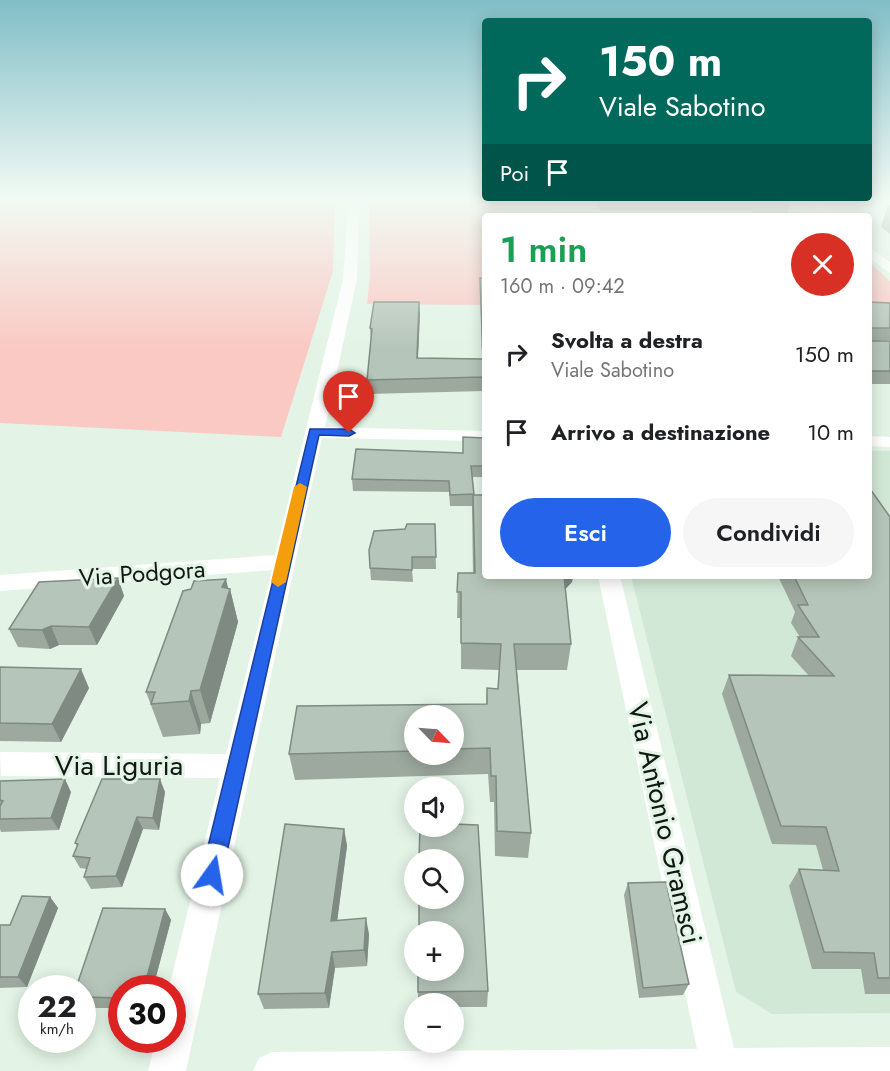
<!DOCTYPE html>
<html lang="it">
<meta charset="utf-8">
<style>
body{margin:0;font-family:Jost,sans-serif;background:#f6f6f6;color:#202124;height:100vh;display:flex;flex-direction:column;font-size:22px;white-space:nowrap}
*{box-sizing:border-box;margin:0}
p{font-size:20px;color:#757577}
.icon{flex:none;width:33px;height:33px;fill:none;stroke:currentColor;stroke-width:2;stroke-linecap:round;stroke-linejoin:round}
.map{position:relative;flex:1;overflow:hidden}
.side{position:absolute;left:482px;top:213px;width:390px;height:366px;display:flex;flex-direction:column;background:#fff;border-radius:6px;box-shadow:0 3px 15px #0003}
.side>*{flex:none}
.banner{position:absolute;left:482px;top:18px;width:390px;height:183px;border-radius:6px;box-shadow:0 3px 15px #0003;background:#00695c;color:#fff;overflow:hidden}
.needle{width:39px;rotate:115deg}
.tools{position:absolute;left:404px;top:705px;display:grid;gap:12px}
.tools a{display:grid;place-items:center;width:60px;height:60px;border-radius:50%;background:#fff;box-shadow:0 3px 15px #0003;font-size:30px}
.speed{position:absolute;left:18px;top:975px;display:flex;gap:12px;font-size:30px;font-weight:700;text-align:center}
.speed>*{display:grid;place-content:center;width:78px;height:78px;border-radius:50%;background:#fff;box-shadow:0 3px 15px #0003;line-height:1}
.speed small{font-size:15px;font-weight:400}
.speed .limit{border:9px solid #d22;background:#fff;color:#111}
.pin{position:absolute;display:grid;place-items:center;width:51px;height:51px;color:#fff;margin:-62px -26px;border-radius:50% 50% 50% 0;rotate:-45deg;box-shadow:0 0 6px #0007}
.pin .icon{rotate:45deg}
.me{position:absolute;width:66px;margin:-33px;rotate:13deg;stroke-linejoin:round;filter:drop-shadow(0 0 4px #0008)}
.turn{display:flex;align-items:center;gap:21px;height:126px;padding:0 18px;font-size:27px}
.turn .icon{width:78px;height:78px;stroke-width:2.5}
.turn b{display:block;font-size:42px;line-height:51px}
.then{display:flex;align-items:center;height:57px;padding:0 18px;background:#0003;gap:12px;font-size:22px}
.round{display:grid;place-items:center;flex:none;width:63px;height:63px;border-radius:32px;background:#f6f6f6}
.summary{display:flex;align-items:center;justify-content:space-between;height:102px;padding:0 18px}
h1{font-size:36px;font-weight:600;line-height:45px;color:#1e9e55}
.cta{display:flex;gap:12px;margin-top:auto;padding:12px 18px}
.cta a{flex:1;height:69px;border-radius:36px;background:#2563eb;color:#fff;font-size:24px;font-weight:600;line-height:69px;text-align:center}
.cta a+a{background:#f6f6f6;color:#202124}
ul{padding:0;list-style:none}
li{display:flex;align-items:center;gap:18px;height:78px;padding:0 18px}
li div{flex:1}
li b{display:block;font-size:22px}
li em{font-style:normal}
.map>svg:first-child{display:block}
</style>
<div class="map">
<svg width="890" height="1071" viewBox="0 0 890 1071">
<rect width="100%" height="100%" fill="#e3f4e6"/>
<!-- built -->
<path fill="#d2e8d6" d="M547,198H782L802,216H552Z
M869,451H890V1013L772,1014L736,992L631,576H868Z"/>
<!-- green -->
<path fill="#fac9c4" d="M0,198H335L333,271L281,437L0,423Z
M369,198H547L552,216H484V305L367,304L370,275Z
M868,261L890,281V308H869Z"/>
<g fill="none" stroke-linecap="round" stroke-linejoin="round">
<!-- street -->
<path fill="#fff" fill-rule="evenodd" d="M349,198H359L357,279L325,427L484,431V441L322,438L186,1071H148L156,1040H172V988H169L220,778L1,776L0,752L226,754L272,570L0,591V575L275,555L343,279Z
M804,198H815L835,216H823Z
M868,214L890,215V221L868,220V216H863Z
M868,246L890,262V273L868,257Z
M868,436L890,437V447L868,446Z
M598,576H620L734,1048L890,1047V1071H253L259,1058L272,1052L697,1049Z"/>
</g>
<!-- wall -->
<path fill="#9da99f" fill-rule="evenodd" d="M560,198H785L790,204L787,216H756L752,211H600L596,201H560Z
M888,205H890V234L881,227Z
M480,278H484V391L368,394L367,380L371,341L370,328L420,314L418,359H482Z
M868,302L890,303V340H871L890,341V384H868Z
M463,437L484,438V477H472L474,495H484V576H573L572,582L565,589L571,644L567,670H517L531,833L528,858L495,856L494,802H490L488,774L295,780L289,754L297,706L486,704L487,688L498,689L499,670L461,669V618H457L458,573H473L472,506H450L449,492L353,491L352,479L356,449L463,453ZM414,716H453V754H414Z
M890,517V994H865L861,969H812L789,886L799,869L823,870L816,845L772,844L722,694L729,675L809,676L791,656L798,637H800L791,623L795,612L778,576H868Z
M435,524L436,569H412L413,582L371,580L370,568L405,529Z
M118,578L124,596L97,645H59L50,649L18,647L9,629Z
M228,589H230L238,622L210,723L201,724L200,734L163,737L146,692Z
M0,667L89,688L61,742L0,741Z
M0,781L71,792L59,830L1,832L0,829Z
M165,792L159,830L143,829L122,887L91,889L84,877L87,869L80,868L73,856L77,846L75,843Z
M344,829L347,846L337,920L369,934L367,966L335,968L329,1008L264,1009L258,994Z
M628,883L689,984L683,995L639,998L624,895Z
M50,897L58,908L27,987L0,988V925H10Z
M165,909L171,920L153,988H122V1008H82V988Z
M488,991L487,1007H453V1004H418V992Z"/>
<!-- shaded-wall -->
<path fill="#7f8a82" d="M419,302L420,314L417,372V358Z
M562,576H573L572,582L560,595Z
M118,578L124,596L97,645L89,627Z
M226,579L229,592L230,589L238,622L210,723L200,690L222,587Z
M51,626L59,645L50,649L42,630Z
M81,669L89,688L61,742L52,724Z
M191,691L201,724L200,734L189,701Z
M65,779L71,792L59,830L51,818Z
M160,779L165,792L159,830L153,818Z
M137,817L143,829L122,887L116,876Z
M344,829L347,846L335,938L331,921Z
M50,897L58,908L27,987L18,977Z
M165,909L171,920L153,988H144Z
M366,918L369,934L367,966L364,950Z
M332,952L335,968L329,1008L325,993Z"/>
<!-- building -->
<path fill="#b6c5b9" stroke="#7f8a82" stroke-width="1.5" d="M601,198H785L790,204L759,203L755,198Z
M480,278H484V377L367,380L372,329L370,328L374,302H419L417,358L483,359Z
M868,302L890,303V328H871V341H890V371H868Z
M463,437L484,438V466H471L474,494L450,495L449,481L352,479L356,449L463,453Z
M868,486L890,517V978H878L874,953L824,952L799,869L839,871L826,827L781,826L729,675L834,676L798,637H819L798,605H808L794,576H868Z
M473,495H484V576H564L571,644H514L531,833L497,831L496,776H491L490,748L453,749V716H414V751L289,754L297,706L487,704V688L498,689L501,644L461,643V592H457L458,573H475Z
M407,524H435L436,557H412V570L370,568L369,550L374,531L405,529Z
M118,578L89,627L51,626L42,630L9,629L39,582Z
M226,579L222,587L230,589L200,690L191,691L189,701L151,704L155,692H146L183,591L191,589L194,581Z
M0,667L81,669L52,724L0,723Z
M65,779L51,818L0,819V806L3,801L0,800V781Z
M102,779H160L153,818L137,817L116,876L84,877L90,858L73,856L78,844L75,843Z
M285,824L344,829L331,921L366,918L364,950L332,952L325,993L258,994Z
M453,824L478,825L488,991L418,992V970H453V932H419V898H453V860H419L420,826H453Z
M666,882L689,984L643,988L628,883Z
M22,896L50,897L18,977H0V925H10Z
M103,908L165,909L144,988H122V998L82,997V988H76Z"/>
<!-- sky -->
<linearGradient id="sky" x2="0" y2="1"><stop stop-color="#81bec7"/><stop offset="0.57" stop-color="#f2faf4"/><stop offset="1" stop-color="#f2faf4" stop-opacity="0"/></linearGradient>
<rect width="890" height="348" fill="url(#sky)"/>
<!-- route -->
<path fill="#2563eb" stroke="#184099" stroke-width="1.5" d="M310,429H349L355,433L349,436L319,435L222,875L219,882L212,885L204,882L201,875Z"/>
<!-- slow -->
<path fill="#f59e0b" d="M300,483L307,487L286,582L278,587L271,582L294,487Z"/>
<g text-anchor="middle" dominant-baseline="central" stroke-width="6" stroke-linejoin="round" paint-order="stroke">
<!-- street labels -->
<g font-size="24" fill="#111712" stroke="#e3f4e6">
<text transform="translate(142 573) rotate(-4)">Via Podgora</text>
</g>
<!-- near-street labels -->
<g font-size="28" fill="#111712" stroke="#e3f4e6">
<text x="119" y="765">Via Liguria</text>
<text transform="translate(665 823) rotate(77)">Via Antonio Gramsci</text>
</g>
</g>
</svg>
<div class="tools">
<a><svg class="needle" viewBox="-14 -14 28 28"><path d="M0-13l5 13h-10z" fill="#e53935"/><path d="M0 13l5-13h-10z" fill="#757577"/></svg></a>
<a><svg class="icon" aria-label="sound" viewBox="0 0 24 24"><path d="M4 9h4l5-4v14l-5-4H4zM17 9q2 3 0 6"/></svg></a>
<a><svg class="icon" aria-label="search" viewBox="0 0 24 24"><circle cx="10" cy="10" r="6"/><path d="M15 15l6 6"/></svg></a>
<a>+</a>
<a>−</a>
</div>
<div class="speed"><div>22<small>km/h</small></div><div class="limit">30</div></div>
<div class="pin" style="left:349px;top:433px;background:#d93025"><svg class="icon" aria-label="arrive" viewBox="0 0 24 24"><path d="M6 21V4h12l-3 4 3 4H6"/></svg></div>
<svg class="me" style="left:212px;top:875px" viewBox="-20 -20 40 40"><circle r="19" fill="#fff"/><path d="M0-13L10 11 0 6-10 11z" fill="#2563eb"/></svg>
<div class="banner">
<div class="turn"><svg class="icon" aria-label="right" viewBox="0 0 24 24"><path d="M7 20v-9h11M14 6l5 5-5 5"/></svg><div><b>150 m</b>Viale Sabotino</div></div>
<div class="then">Poi<svg class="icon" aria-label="arrive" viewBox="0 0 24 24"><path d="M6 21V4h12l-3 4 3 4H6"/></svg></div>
</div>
<section class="side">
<div class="summary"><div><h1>1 min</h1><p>160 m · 09:42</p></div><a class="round" style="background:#d93025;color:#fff"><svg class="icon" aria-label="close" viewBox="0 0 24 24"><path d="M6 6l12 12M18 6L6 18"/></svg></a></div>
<ul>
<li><svg class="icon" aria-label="right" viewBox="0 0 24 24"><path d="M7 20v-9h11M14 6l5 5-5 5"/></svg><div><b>Svolta a destra</b><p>Viale Sabotino</p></div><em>150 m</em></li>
<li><svg class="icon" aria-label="arrive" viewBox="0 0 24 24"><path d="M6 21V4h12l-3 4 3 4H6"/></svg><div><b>Arrivo a destinazione</b></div><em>10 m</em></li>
</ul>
<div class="cta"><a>Esci</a><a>Condividi</a></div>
</section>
</div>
